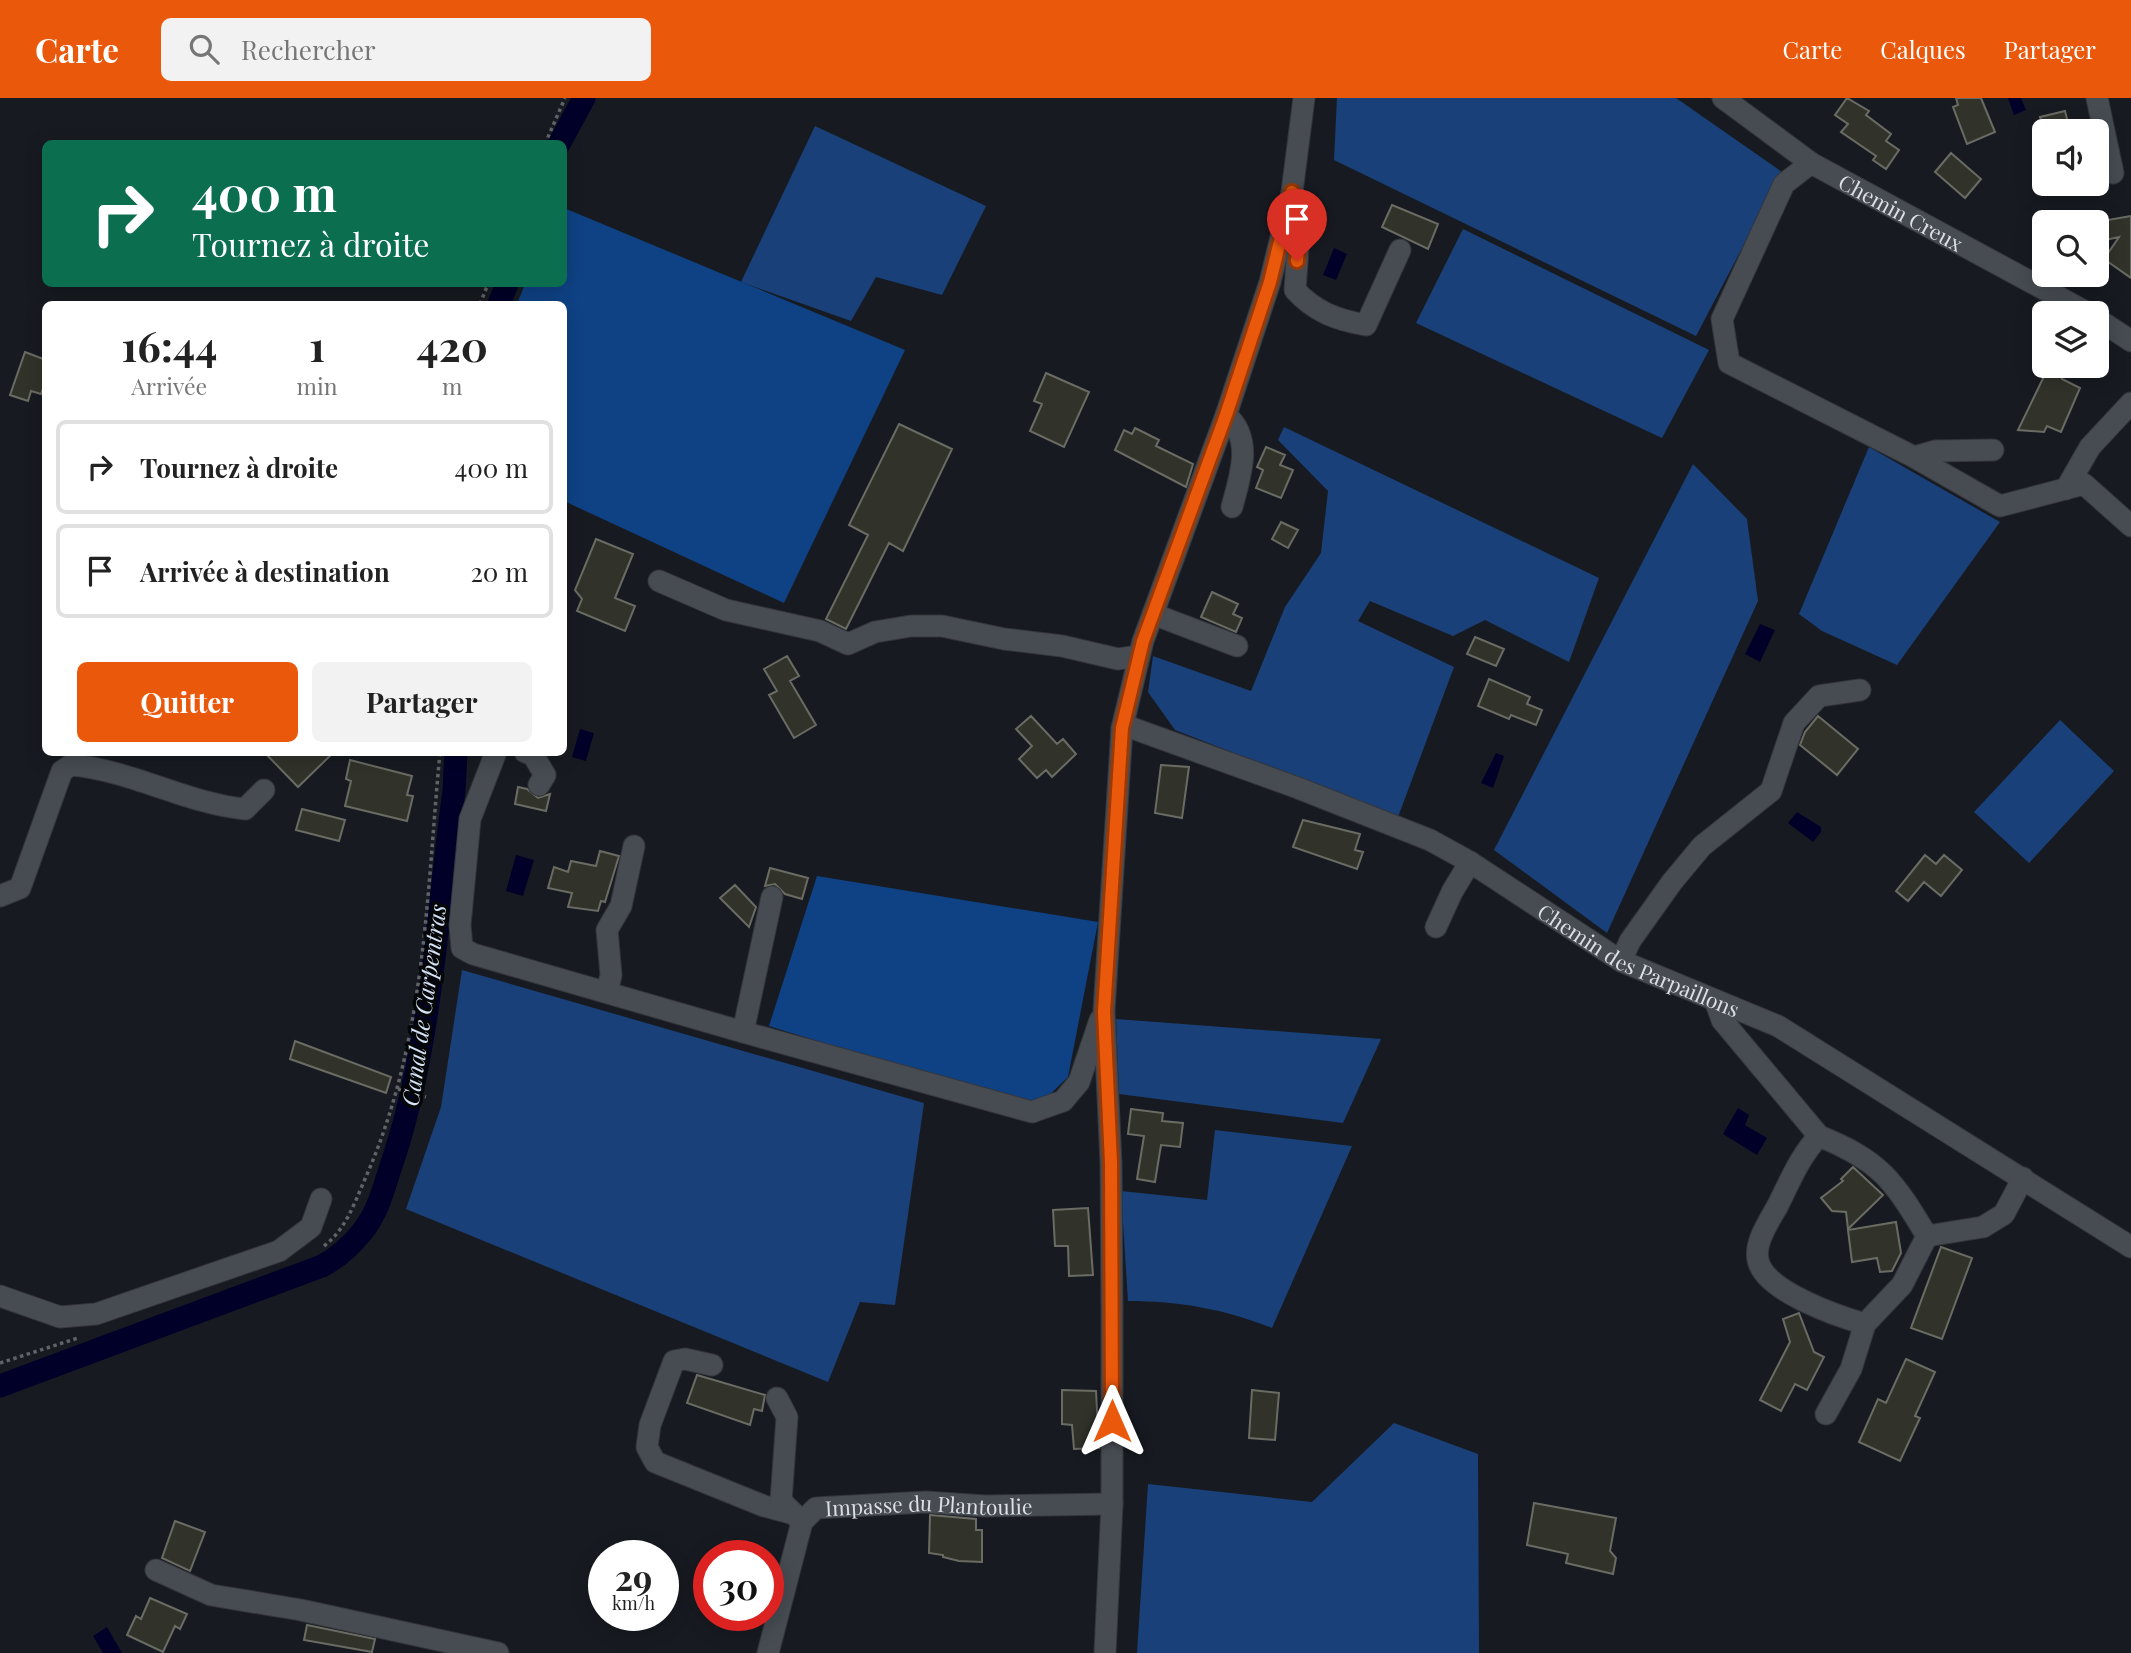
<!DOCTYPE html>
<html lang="fr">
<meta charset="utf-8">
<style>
body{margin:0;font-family:"Playfair Display",serif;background:#f2f2f2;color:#222;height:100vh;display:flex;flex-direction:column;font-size:26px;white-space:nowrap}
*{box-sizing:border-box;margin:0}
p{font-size:23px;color:#767676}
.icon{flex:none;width:38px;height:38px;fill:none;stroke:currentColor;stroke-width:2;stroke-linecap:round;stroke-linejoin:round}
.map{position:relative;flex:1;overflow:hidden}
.side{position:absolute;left:42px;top:203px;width:525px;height:455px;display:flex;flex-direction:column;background:#fff;border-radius:10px;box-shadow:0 4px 18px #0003}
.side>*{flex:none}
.banner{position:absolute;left:42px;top:42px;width:525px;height:147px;border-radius:10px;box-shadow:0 4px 18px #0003;background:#0b6e4f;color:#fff;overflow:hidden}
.controls{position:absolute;left:2032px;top:21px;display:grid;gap:14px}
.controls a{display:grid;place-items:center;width:77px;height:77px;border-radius:10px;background:#fff;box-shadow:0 4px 18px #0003;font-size:35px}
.speed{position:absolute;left:588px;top:1442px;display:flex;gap:14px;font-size:35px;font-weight:700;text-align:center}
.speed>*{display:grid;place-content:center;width:91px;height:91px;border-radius:50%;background:#fff;box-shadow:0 4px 18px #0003;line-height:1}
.speed small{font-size:18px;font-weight:400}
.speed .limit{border:10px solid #d22;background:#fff;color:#111}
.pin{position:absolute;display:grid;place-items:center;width:60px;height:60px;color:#fff;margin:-72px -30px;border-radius:50% 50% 50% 0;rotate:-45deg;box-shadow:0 0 7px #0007}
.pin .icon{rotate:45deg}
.me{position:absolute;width:77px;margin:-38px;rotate:0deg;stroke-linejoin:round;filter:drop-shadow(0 0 5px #0008)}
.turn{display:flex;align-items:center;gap:24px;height:147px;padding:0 35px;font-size:32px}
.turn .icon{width:91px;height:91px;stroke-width:2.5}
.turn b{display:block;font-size:49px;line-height:60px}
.eta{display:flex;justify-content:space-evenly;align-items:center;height:119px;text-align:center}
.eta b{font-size:42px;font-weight:700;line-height:49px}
.action{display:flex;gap:14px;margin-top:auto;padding:14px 35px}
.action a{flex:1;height:80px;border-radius:10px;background:#ea580c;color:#fff;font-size:28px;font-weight:700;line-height:80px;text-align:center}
.action a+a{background:#f2f2f2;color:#222}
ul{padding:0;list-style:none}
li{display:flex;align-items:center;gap:21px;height:94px;margin:0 14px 10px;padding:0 21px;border:4px solid #e0e0e0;border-radius:10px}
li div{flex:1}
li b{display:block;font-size:26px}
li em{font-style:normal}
header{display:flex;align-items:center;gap:42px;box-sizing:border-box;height:98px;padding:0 35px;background:#ea580c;color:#fff}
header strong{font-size:33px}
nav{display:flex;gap:38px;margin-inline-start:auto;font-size:24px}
.search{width:490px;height:63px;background:#f2f2f2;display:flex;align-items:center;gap:18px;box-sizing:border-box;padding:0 24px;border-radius:10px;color:#767676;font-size:26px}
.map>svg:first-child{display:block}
</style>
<header>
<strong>Carte</strong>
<div class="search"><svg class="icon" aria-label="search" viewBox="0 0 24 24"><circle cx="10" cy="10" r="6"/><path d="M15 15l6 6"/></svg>Rechercher</div>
<nav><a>Carte</a><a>Calques</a><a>Partager</a></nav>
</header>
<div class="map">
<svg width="2131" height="1555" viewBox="0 0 2131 1555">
<rect width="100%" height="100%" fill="#171b21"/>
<!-- green -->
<path fill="#194078" d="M1337,0H1676L1782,74L1696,238L1334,62Z
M815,28L986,108L942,197L876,179L851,223L741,184Z
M1463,131L1709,252L1662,340L1416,225Z
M1284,329L1599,480L1569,564L1485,522L1453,538L1370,503L1358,523L1454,569L1398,719L1175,632L1148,594L1153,558L1251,593L1285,509L1321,455L1328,393L1278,342Z
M1869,349L2000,424L1897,567L1822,533L1799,516Z
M1693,366L1747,421L1758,503L1607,835L1494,752Z
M2060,622L2114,673L2029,765L1974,714Z
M462,872L924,1005L895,1207L860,1204L828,1284L406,1111L441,1009Z
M1116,921L1381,941L1343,1025L1119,996Z
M1215,1032L1352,1048L1272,1230C1224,1211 1179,1203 1128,1203L1121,1093L1207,1102Z
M1394,1325L1478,1356L1479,1555H1137L1148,1386L1312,1404Z"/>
<!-- forest -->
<path fill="#0f4285" d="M564,110L905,252L784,505L564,403V206H517L525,186H564Z
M817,778L1098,824L1068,979L1040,1006L952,985L769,928Z"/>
<!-- water -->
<path fill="#000029" d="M2008,0H2021L2026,12L2014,17Z
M1334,150L1347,156L1336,182L1323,177Z
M1760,526L1775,532L1760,564L1745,556Z
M580,631L594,635L586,663L572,659Z
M1496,655L1504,658L1493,690L1481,685Z
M1797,714L1821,729V734L1813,744L1788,725Z
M516,757L534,762L523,798L506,793Z
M1738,1010L1749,1017L1745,1027L1767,1040L1757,1057L1723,1036Z
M107,1529L122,1555H103L93,1538Z"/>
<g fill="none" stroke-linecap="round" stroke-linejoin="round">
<!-- canal -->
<path stroke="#000029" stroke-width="23" d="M559,46L584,0
M499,206L507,186
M0,1288L322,1168C337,1160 351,1148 362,1134C377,1116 383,1093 390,1071C431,953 437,817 454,693L456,654"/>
</g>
<!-- building -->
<path fill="#31332b" stroke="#6a6c64" stroke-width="2" d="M1847,0L1869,13L1866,17L1891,36L1886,43L1899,52L1886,71L1873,62L1876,58L1841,34L1848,26L1835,17Z
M1956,0H1981L1995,34L1967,46L1953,9L1958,7Z
M2065,13L2070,33H2044L2040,19Z
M1951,55L1981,81L1965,100L1935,74Z
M1392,107L1438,126L1428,151L1382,129Z
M2131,118V180L2104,161L2119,139L2096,144V124Z
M25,254L46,262V283L41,296L31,293L28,303L10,297Z
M2049,268H2059L2062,281L2080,290L2061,334L2047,328L2044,334L2018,332Z
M1046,275L1089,294L1064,349L1030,333L1042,306L1034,303Z
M899,326L952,351L903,453L889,445L846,531L826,521L868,437L849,427Z
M1135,330L1159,342L1156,348L1193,366L1186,389L1115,352L1124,332L1132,336Z
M1266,349L1285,357L1280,367L1293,372L1281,400L1256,390L1263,372L1257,369Z
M1281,424L1298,432L1288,450L1272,441Z
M596,441L633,456L615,500L635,508L625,533L577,513L582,501L575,492Z
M1212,494L1238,506L1233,516L1242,520L1236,534L1201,519Z
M1475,539L1504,551L1496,568L1467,556Z
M787,558L799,578L790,583L816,627L794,640L769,597L777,593L764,571Z
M1489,581L1530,599L1527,606L1542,612L1536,627L1511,617L1509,621L1478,608Z
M1031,618L1057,646L1063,641L1076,656L1052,679L1046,672L1037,680L1019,661L1032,648L1016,631Z
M1818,618L1858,651L1837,677L1800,647L1805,634Z
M264,654H334L298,689Z
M350,662L412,678L407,697L413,698L407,723L345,708L351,683L346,681Z
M1161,667L1189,669L1182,720L1155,715Z
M518,689L527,691L538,700L550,696L546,713L515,706Z
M302,711L345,722L339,743L296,732Z
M1303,722L1360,736L1355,752L1363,754L1357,771L1293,749Z
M600,753L619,758L605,804L601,803L598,813L568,809L572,795L548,790L554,769L568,774L571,763L596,768Z
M1925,757L1936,766L1944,757L1962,772L1941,798L1924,784L1908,803L1896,793Z
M770,770L808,780L802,801L785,796L775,786L765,788Z
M735,787L756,809L749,829L720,800Z
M295,943L391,979L386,995L290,961Z
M1131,1011L1163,1015L1162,1023L1183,1025L1180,1049L1161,1047L1155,1084L1137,1081L1144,1038L1128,1036Z
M1853,1069L1883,1097L1848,1131L1846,1114L1832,1113L1821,1100L1843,1083L1841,1081Z
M1088,1110L1093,1177L1069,1178L1068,1148H1055L1053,1112Z
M1896,1124L1901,1155L1892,1173L1880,1174L1877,1160L1852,1164L1848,1132Z
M1941,1149L1972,1160L1942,1241L1911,1230Z
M1799,1215L1814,1254L1824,1259L1807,1292L1795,1286L1781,1313L1760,1302L1790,1244L1783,1221Z
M1906,1261L1935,1274L1915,1318L1920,1320L1900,1363L1859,1344L1878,1301L1886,1305Z
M697,1277L765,1297L762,1313L754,1311L750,1327L687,1305Z
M1062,1292L1096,1293L1099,1350L1074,1351L1072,1327L1062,1326Z
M1252,1292L1279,1295L1275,1342L1249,1340Z
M1534,1405L1616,1420L1610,1453L1616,1460L1613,1476L1566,1465L1568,1456L1527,1447Z
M930,1417L976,1421V1432H982V1464L959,1463L943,1459V1457L929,1455Z
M175,1423L205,1434L190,1473L162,1460Z
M150,1500L187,1516L180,1531L175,1528L163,1554L127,1537L136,1518L141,1521Z
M307,1527L375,1541L372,1554L304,1542Z"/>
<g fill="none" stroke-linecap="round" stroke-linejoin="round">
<!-- minor casing -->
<g stroke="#34363b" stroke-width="23">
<g id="minor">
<path id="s1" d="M1723,0L1811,65L2088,215"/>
<path d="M2097,0L2113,75"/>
<path d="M1811,65L1784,86L1722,221L1729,265L1914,359L1935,353L1993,352"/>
<path d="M1293,103L1299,137L1295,192C1315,214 1337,222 1366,227L1400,152"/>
<path d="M2096,220L2131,243"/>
<path d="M1226,317C1254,341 1240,378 1232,409"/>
<path d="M1914,359L2000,408L2084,386L2131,428"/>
<path d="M2066,391L2090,349L2131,305"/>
<path d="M659,483L726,512L820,533L848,546L875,534L911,528H942L1004,541L1062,548L1118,561L1138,558"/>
<path d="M1153,516L1237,548"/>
<path id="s2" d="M1122,630H1132L1298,690L1430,742L1470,764L1621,863L1778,928L2131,1149"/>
<path d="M496,654L470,721L460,827L462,850L473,856L743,934"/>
<path d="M525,654L533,657L545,677L539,687"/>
<path d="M0,798L20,790L62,673L71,667C131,672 185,705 245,711L264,692"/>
<path d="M772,799L743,934L1032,1014L1063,1003L1079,984L1100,922"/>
<path d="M1436,829L1452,794L1470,764"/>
<path d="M1621,863L1630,843L1672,784L1702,748L1771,693L1794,625L1819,598L1860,592"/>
<path d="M607,894L611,877L607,832L621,808L634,748"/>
<path d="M1715,902L1722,922L1819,1038"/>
<path d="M1927,1138C1893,1082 1881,1063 1819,1038C1800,1058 1790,1083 1778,1107C1770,1122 1754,1144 1758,1162C1764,1193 1837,1218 1865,1226L1902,1187L1927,1138L1983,1129L2004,1116L2023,1080"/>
<path d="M0,1198L60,1219L96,1216L279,1153L311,1129L321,1101"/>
<path d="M712,1267L685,1261L674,1263L650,1327L647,1349L655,1364L764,1408L794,1416"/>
<path d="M777,1300L787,1319L781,1403L797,1419"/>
<path d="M1826,1316L1851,1271L1865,1226"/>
<path d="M156,1472L211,1497L301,1512L498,1555"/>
<path id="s3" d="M768,1555L802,1424L816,1410L926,1404L985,1408L1112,1406"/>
<path d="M1105,1555L1112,1406V1212L1111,1065L1104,913L1122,630L1143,543L1226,317L1270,184L1292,94L1304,0"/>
</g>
</g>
<!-- path -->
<path stroke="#606469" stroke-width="3.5" stroke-dasharray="3.5 3.5" stroke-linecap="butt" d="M545,46L565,0
M480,206L488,186
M398,991L426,999
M324,1148C346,1131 354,1106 365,1081C426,943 426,802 440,654
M0,1265L78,1240"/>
<!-- minor -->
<use href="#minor" stroke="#474c53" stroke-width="21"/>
</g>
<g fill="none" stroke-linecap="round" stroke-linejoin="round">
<!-- route casing -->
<g stroke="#983908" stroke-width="18">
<path id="route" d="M1112,1323L1111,1065L1104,914L1122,630L1143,543L1226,317L1270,184L1292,94L1299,137L1297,163"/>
</g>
<!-- route -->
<use href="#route" stroke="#ea580c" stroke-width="12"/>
</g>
<g text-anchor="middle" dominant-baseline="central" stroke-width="7" stroke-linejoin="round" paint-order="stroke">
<!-- street labels -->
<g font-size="21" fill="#dcdfe4" stroke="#050608">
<text stroke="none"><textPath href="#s1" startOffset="212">Chemin Creux</textPath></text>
<text stroke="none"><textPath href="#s2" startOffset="570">Chemin des Parpaillons</textPath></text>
<text stroke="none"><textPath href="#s3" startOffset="268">Impasse du Plantoulie</textPath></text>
</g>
<!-- water labels -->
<g font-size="23" font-style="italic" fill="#d5e3f6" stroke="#050608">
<text transform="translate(423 907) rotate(-82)">Canal de Carpentras</text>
</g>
</g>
</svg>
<div class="controls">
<a><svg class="icon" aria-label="sound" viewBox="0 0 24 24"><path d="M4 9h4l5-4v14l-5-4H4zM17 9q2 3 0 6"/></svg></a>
<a><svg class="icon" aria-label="search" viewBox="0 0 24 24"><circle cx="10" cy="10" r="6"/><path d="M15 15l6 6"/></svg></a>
<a><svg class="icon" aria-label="layers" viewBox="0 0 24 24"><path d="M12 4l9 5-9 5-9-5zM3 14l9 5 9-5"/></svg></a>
</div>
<div class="speed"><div>29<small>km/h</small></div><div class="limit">30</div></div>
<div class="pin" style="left:1297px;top:163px;background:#d93025"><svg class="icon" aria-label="arrive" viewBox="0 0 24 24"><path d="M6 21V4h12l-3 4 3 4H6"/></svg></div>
<svg class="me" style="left:1112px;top:1323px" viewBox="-20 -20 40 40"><path d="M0-17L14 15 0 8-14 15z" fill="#ea580c" stroke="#fff" stroke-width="4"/></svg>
<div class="banner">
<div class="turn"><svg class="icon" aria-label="right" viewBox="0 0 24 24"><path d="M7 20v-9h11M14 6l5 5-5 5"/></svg><div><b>400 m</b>Tournez à droite</div></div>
</div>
<section class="side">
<div class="eta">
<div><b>16:44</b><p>Arrivée</p></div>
<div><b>1</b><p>min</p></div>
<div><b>420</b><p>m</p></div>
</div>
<ul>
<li><svg class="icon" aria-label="right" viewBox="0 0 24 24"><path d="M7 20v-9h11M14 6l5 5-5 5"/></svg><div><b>Tournez à droite</b></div><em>400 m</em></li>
<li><svg class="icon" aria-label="arrive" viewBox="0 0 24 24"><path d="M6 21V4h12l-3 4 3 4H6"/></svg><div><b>Arrivée à destination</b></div><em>20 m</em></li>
</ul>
<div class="action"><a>Quitter</a><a>Partager</a></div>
</section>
</div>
